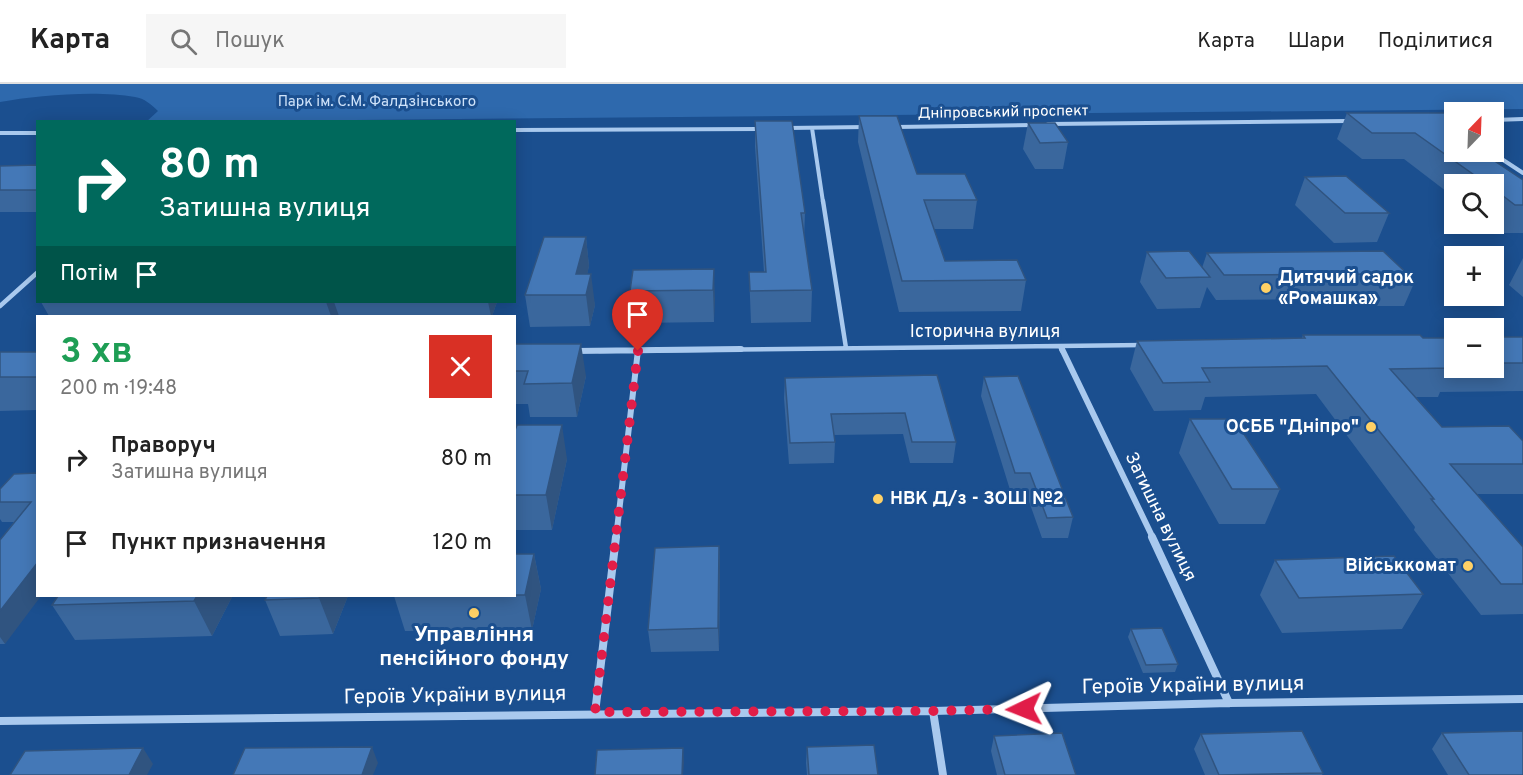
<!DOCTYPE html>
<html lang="uk">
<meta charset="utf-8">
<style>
body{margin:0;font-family:Overpass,sans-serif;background:#f6f6f6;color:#222;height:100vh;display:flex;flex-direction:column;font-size:22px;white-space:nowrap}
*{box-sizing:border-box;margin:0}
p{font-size:20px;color:#767676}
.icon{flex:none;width:33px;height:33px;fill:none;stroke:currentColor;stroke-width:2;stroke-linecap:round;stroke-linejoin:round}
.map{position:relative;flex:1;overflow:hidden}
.side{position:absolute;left:36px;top:231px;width:480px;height:282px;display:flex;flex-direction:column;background:#fff;border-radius:0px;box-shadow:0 3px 15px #0003}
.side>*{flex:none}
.guide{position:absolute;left:36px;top:36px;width:480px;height:183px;border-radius:0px;box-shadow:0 3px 15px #0003;background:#00695c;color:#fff;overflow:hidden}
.needle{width:39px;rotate:23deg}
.tools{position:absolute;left:1444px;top:18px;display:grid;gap:12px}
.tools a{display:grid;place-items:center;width:60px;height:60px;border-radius:0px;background:#fff;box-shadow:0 3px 15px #0003;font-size:30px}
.pin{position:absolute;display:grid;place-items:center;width:51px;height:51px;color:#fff;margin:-62px -26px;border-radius:50% 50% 50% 0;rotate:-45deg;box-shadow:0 0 6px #0007}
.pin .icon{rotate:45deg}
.me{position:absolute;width:66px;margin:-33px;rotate:268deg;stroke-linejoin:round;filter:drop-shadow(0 0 4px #0008)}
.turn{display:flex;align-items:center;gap:21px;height:126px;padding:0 24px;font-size:27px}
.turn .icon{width:78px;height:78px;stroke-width:2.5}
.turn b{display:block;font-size:42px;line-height:51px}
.then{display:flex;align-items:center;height:57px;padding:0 24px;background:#0003;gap:12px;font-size:22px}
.round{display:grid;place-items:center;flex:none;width:63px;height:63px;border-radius:0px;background:#f6f6f6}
.head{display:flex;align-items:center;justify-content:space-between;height:102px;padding:0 24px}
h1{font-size:36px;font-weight:700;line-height:45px;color:#1e9e55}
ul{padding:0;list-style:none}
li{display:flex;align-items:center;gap:18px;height:84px;padding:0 24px}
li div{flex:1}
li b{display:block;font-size:22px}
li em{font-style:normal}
header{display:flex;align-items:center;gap:36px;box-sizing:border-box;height:84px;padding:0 30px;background:#fff;border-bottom:2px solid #e0e0e0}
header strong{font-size:28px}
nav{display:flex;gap:33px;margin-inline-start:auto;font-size:21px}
.search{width:420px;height:54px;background:#f6f6f6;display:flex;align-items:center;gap:15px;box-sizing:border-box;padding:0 21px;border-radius:0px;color:#767676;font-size:22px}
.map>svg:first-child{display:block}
</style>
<header>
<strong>Карта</strong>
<div class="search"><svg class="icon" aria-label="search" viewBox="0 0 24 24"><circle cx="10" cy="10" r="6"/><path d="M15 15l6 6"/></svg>Пошук</div>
<nav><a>Карта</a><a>Шари</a><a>Поділитися</a></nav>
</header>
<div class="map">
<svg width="1523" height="691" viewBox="0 0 1523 691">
<rect width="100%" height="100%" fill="#1b4f8f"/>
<!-- green -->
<path fill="#2e69ad" d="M0,0H1523V25L146,38L158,27C152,21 144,14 135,13C98,6 37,11 0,18Z"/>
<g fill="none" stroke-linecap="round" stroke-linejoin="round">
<!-- minor-far3 -->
<path stroke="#a9c9ee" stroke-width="4" d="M1494,36L1523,35
M1048,40L1349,37
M895,43L1034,41
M787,44L866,43
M812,44L823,118
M514,46L761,45
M0,49H38
M1491,68L1523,89"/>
<!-- minor-far2 -->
<path stroke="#a9c9ee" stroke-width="4.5" d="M823,117L846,264
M0,222L38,188
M1060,262L1062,267
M599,267L1144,261"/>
<!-- minor-far1 -->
<path stroke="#a9c9ee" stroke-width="6" d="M1062,265L1153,454
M575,267L741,265
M616,454L638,266"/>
<!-- minor -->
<path stroke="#a9c9ee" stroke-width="8" d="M1152,453L1229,619
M933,627L943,691
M595,629L616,453
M0,637L933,627L1229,619L1523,615"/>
</g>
<!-- wall -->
<path fill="#3a679d" d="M1347,29H1445L1455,68H1494V62L1497,64L1492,75L1523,96V149H1501L1488,140H1494V100H1455V114L1404,75H1362L1337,55Z
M859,32L917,90L977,116L973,145H934L945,177L1026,196L1021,227L899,228L858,58Z
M755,37L805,129L804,155L812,206L811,238L751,239L749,188H764L755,63Z
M1028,39L1068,58L1063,85H1035L1023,65Z
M38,81V128H0V82Z
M1305,93L1389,129L1377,158L1334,159L1295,121Z
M586,153L589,182L587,190L595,221L590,242L530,243L525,211Z
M1147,168L1202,184L1207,169L1415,197L1404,222H1363L1356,215L1216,216L1207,203L1200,224L1157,225L1140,198Z
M1523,174V213L1509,201Z
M714,185V238L633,239L630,207Z
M41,218H497L492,232H49Z
M1303,251L1423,254H1455V284H1494V253H1523V307L1440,308L1438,313H1416L1442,343L1523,357V410H1477L1523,463V530L1481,531L1414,446L1415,443L1316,310L1205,313L1201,326L1154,327L1130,285L1137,257L1302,254Z
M514,260L586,292L577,333H530L528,320H514Z
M0,268H38V326L0,327Z
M937,291L956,358L953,379H910L903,350L834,351L835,358L834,379L789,380L784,314L785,294Z
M984,293L1073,433L1068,454H1042L1026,409H1011L981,312Z
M1190,335L1280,405L1265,440H1219L1179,369Z
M514,349L567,375L552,446H514Z
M38,389L5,560H0V456L14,438H2L0,435V405Z
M719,462L720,484L719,567L651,568L648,546Z
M514,470H534L541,505L532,546L405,547L394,512H514Z
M1275,476L1423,510L1402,545L1282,549L1260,511Z
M348,512L333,550L280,552L265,516Z
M232,513L212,552L75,556L52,521Z
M1131,545L1178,580L1175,588L1143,589L1128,553Z
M1442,649L1523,691H1448L1432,665Z
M1201,650L1323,689L1322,691H1205L1194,665Z
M994,652L1076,691H997L991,667Z
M807,663L878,691H807L806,679Z"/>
<!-- shaded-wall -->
<path fill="#305480" d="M586,153L589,182L583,211L576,190Z
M714,185L715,216L714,238L713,206Z
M591,190L595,221L590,242L586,211Z
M326,218H334L339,232H331Z
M488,218H497L492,232H491Z
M581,260L586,292L577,333L572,299Z
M562,341L567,375L552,446L546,411Z
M719,462L720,484L719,567L718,544Z
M534,470L541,505L532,546L525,511Z
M38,478V512H41L5,560L0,553V527Z
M197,512H231L232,513L212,552L194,517Z
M320,512H348L333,550L319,514Z
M372,663L378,679L373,691H362Z
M143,664L153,680L147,691H129Z
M683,664L684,679L683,691H682Z"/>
<!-- building -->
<path fill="#4478b7" stroke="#305480" stroke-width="1.5" d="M1347,29H1445L1455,36V68H1481L1523,96V121H1515L1494,105V100H1487L1415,49H1372Z
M859,32H897L917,90H965L977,116H924L945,177L1017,176L1026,196L902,197Z
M755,37H792L805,129H801L812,206L750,207L749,188H766Z
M1028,39H1055L1068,58L1040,59Z
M38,81V106H0V82Z
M1346,92L1389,129H1345L1305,93Z
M544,153H586L576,190H591L586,211H525Z
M1189,167L1210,193L1166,194L1147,168Z
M1383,167L1415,197H1373L1366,190L1224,191L1207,169Z
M714,185L713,206L630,207L633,186Z
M1303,251H1420L1423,254H1455V280H1448L1452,284L1390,285L1442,343L1509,342L1523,357V380H1450L1523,463V500H1501L1431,415H1434L1327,282L1202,284L1210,298L1163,299L1137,257L1305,254Z
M1494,253H1523V279H1494Z
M514,260H581L572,299L524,300L528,287H514Z
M0,268H38V293H0Z
M937,291L956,358H912L905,329L831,330L835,358L790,359L785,294Z
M1018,292L1073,433L1047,434L1030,389H1015L984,293Z
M1190,335H1234L1280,405H1232Z
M517,341H562L546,411H514V349Z
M38,389V478L0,527V456L31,418H0V405L14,390Z
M719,462L718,544L648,546L655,464Z
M514,470H534L525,511H514Z
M1394,472L1423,510L1299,514L1275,476Z
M58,512H197L194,517L52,521Z
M267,512H320L319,514L265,516Z
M1162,544L1178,580L1146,581L1131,545Z
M1302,647L1323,689L1219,691L1201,650Z
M1523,647V691H1469L1442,649Z
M1062,649L1076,691H1005L994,652Z
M874,661L878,691H809L807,663Z
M372,663L362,691H233L245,664Z
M143,664L129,691H10L25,667Z
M683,664L682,691H595L597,666Z"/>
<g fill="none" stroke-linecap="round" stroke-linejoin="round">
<!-- route -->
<path stroke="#e11d48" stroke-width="10" stroke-dasharray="0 18" d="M638,267L595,628L933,627L1024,625"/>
</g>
<!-- markers -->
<g fill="#ffd166" stroke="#1b4f8f" stroke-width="2">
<circle cx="1266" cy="204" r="6"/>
<circle cx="1371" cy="343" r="6"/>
<circle cx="878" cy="415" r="6"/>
<circle cx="1468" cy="482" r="6"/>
<circle cx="474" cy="529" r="6"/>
</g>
<g text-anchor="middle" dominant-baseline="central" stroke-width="6" stroke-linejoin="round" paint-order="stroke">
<!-- far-park labels -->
<g font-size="15" fill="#cfe3fa" stroke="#1b4f8f">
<text x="377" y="18">Парк ім. С.М. Фалдзінського</text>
</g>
<!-- far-street labels -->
<g font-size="15" fill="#fff" stroke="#1b4f8f">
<text transform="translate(1003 29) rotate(-1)">Дніпровський проспект</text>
</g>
<!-- poi labels -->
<g font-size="18" font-weight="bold" fill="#fff" stroke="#1b4f8f" text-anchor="start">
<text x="1278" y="194">Дитячий садок<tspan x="1278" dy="21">«Ромашка»</tspan></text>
<text x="1359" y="343" text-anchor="end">ОСББ "Днiпро"</text>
<text x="890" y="415">НВК Д/з - ЗОШ №2</text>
<text x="1456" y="482" text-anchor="end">Військкомат</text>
</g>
<!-- street labels -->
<g font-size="18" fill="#fff" stroke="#1b4f8f">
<text x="985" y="248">Історична вулиця</text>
<text transform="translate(1160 433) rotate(64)">Затишна вулиця</text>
</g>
<!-- near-poi labels -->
<g font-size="21" font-weight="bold" fill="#fff" stroke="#1b4f8f">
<text x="474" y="551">Управління<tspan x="474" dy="24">пенсійного фонду</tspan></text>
</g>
<!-- near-street labels -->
<g font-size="21" fill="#fff" stroke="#1b4f8f">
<text transform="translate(1193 602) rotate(-1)">Героїв України вулиця</text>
<text transform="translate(455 612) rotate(-1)">Героїв України вулиця</text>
</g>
</g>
</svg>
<div class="tools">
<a><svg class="needle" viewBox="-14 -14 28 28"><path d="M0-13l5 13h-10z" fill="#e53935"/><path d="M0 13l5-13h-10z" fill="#767676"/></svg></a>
<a><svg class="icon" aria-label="search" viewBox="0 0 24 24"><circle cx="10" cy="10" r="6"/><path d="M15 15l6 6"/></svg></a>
<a>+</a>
<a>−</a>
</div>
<div class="pin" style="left:638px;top:267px;background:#d93025"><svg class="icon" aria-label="arrive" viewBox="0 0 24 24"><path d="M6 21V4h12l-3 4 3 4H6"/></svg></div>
<svg class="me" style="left:1024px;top:625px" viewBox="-20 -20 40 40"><path d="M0-17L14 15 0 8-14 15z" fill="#e11d48" stroke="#fff" stroke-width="4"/></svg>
<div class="guide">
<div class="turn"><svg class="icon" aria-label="right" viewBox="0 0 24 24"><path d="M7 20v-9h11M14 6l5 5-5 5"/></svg><div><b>80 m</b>Затишна вулиця</div></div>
<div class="then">Потім<svg class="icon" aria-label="arrive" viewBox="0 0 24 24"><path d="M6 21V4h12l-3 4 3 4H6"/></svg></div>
</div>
<section class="side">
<div class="head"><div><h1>3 хв</h1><p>200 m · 19:48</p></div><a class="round" style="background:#d93025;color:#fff"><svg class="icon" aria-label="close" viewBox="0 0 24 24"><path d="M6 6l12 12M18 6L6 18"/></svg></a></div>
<ul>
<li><svg class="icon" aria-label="right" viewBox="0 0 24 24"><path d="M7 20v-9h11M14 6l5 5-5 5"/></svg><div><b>Праворуч</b><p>Затишна вулиця</p></div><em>80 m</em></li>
<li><svg class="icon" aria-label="arrive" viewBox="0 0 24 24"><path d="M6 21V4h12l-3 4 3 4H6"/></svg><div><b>Пункт призначення</b></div><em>120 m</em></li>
</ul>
</section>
</div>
